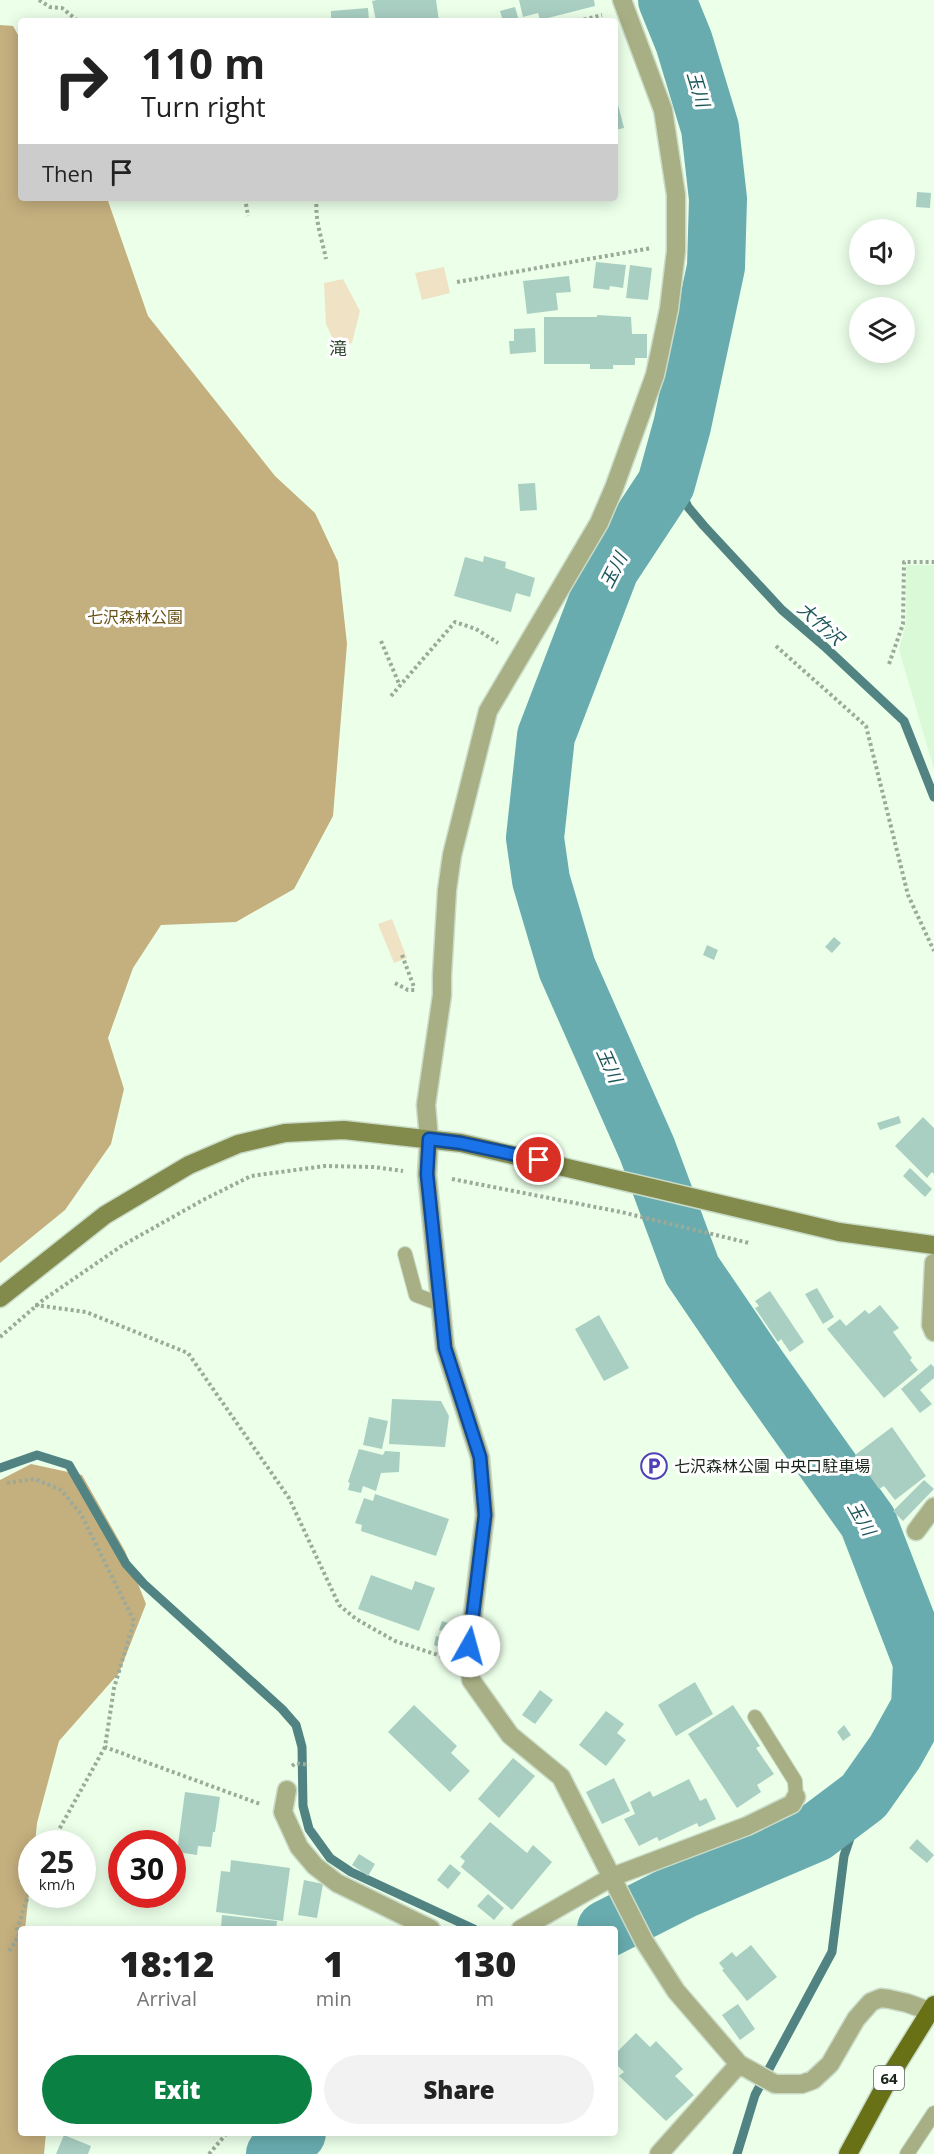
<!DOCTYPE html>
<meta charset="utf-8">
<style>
body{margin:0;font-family:"Open Sans","Noto Sans JP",sans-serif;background:#f2f2f2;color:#222;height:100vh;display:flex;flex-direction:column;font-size:22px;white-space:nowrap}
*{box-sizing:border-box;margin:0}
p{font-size:20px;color:#767676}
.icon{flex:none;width:33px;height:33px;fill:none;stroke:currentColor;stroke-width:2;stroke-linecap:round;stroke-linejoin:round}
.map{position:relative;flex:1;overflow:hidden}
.panel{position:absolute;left:18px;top:1926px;width:600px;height:210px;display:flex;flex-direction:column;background:#fff;border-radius:6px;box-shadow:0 3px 15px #0003}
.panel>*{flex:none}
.banner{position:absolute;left:18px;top:18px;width:600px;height:183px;border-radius:6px;box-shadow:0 3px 15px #0003;background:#fff;color:#222;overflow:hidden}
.buttons{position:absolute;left:849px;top:219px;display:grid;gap:12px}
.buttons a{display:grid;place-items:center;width:66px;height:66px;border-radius:50%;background:#fff;box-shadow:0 3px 15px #0003;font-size:30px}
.speed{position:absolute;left:18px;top:1830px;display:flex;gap:12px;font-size:30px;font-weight:700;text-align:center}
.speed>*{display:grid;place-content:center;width:78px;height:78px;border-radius:50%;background:#fff;box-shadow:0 3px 15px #0003;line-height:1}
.speed small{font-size:15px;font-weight:400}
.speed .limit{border:9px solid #d22;background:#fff;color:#111}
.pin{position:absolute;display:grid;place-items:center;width:51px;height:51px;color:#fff;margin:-26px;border:3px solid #fff;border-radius:50%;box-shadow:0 2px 6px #0007}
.me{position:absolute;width:66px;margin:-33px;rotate:7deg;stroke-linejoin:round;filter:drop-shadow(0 0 4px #0008)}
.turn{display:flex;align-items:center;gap:21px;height:126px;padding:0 24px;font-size:27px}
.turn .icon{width:78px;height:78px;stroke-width:2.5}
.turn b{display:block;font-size:42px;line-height:51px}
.then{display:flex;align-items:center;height:57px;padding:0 24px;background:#0003;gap:12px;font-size:22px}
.eta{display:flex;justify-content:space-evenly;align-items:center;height:102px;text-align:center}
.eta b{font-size:36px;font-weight:800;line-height:42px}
.cta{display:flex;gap:12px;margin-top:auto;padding:12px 24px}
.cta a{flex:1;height:69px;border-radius:36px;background:#0b8043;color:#fff;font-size:24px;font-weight:800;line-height:69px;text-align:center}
.cta a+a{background:#f2f2f2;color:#222}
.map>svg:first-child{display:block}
</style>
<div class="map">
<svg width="934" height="2154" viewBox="0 0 934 2154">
<rect width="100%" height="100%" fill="#ebffe9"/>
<!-- built -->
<path fill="#daf9d7" d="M906,565H934V769L899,650L906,623Z"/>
<!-- green -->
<path fill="#f0e3c5" d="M444,267L450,293L422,300L415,273Z
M343,279L360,311L352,343L337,348L326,324L324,283Z
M392,919L407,958L394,963L378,924Z"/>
<!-- forest -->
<path fill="#c4af7e" d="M0,25L13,26L21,40V198H107L148,316L275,476L315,513L338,562L347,644L333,816L294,889L236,922L161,925L133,968L108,1038L124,1089L111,1144L65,1210L0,1263Z
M31,1464L82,1475L125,1551L146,1604L119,1673L59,1741L37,1823L35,1843L32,1844L31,1874L25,1929H21V2133H46L44,2154H0V1480Z"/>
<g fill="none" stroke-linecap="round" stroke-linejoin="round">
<!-- stream -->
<path stroke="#518383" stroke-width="9" d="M666,484L684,498L688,507L704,526L782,610L824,646L904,721L934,797
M0,1468L37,1455L69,1465L126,1564L144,1584L282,1709L296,1725L302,1747L303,1806L309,1829L330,1858L351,1872L474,1929
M737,2154L755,2095L832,1952L844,1856L864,1796"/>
<!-- river -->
<path stroke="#68acaf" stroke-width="58" d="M606,1929L687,1888L815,1833L864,1796L895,1752L920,1707L922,1662L868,1522L760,1370L692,1270L647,1149L567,968L541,880L535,838L546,736L610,569L666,484L682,426L716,267L718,199L710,128L684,42L667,0
M275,2154L297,2133"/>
</g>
<!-- building -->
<path fill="#a9cfc2" d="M377,0H436L439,21H376L372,1Z
M519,0H594L595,6L540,20L538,13L523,17Z
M515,7L519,21H503L500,11Z
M368,8L369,21H331V11Z
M615,93L624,128L615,130Z
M917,192L931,193L930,208L916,207Z
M596,262L626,265L623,288L610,286L609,290L593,288Z
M630,265L652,268L648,300L626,298Z
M569,276L571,292L556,293L558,310L527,314L523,281Z
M597,315L631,317L632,334H647V358H635V365H613V369H590V364H544V317H597Z
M535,328L536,352L510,354L509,341H514V329Z
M535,483L537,510L520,511L518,484Z
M484,556L506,562L505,568L535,578L530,597L516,593L511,612L454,596L465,557L483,562Z
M834,937L841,943L832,953L825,947Z
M707,945L718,950L714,960L703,955Z
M899,1116L901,1123L880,1130L877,1123Z
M923,1117L934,1128V1174L932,1172L927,1178L895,1146Z
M910,1168L932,1189L925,1197L903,1176Z
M817,1288L834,1317L823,1324L805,1294Z
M770,1291L804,1342L790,1352L781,1339L778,1342L755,1308L759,1306L755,1301Z
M880,1305L899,1328L893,1332L912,1358L910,1360L918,1370L884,1398L827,1329L840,1319L846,1326L865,1310L869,1314Z
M599,1315L629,1368L604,1381L575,1329Z
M931,1364L934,1367V1378L920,1390L932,1404L920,1413L901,1389Z
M392,1399L441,1401L449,1416L445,1447L389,1444Z
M369,1417L388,1421L382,1449L363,1445Z
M892,1427L926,1476L895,1500L884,1486L879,1489L855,1455Z
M359,1449L383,1455L385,1451L400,1452L399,1472L381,1473L376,1491L363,1486L361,1493L348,1490L350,1483L348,1482Z
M924,1480L934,1489L903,1521L893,1511Z
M375,1494L449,1519L436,1556L361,1531L362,1525L355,1523L364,1498L373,1501Z
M371,1575L412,1590L415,1581L435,1588L419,1631L358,1609Z
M442,1621L462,1628L459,1637L439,1630Z
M436,1636L458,1643L455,1652L434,1645Z
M695,1682L713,1714L676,1736L658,1705Z
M540,1690L553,1700L535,1724L522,1715Z
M414,1705L457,1746L451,1753L470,1771L450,1792L388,1732Z
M733,1705L760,1746L756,1748L774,1774L757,1785L761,1792L737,1808L688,1734Z
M606,1711L624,1724L617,1733L626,1740L606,1766L579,1745Z
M844,1725L851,1735L843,1741L837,1732Z
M513,1758L535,1776L499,1818L478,1799Z
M614,1778L630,1811L602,1824L586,1792Z
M689,1779L700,1801L706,1798L716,1819L699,1827L697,1823L659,1841L657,1837L639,1846L624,1819L635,1814L630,1802L650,1791L653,1797Z
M185,1792L220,1797L215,1832H213L211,1847L198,1846L197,1855L177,1852Z
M490,1822L527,1853L533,1845L552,1862L512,1910L461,1867L465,1861L460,1857Z
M917,1839L934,1855L927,1863L909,1848Z
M359,1854L375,1864L368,1876L352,1865Z
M231,1860L290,1868L283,1921L216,1912L221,1871L230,1872Z
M450,1864L461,1873L448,1889L437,1880Z
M304,1880L323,1884L317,1918L298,1915Z
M488,1894L504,1908L494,1920L477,1906Z
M222,1915L277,1921L276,1929L221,1928Z
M751,1945L777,1977L747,2001L722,1970L724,1969L719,1963L732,1952L736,1957Z
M738,2004L755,2029L740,2040L722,2015Z
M636,2033L650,2047L656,2041L683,2069L675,2076L694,2095L666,2121L619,2076L624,2072L615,2063V2054Z
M64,2135L91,2146L88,2154H56Z"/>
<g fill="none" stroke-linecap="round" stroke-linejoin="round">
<!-- lane casing -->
<g stroke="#cadcc8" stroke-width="16">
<path id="lane" d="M405,1254L416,1295L440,1304
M755,1717L795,1781L796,1797
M907,2154L934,2113"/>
</g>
<!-- street casing -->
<g stroke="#cadcc8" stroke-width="21">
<path id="street" d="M622,0L663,110L676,195V251L669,309L655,375L614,488L599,523L488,711L452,855L447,890L442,975V995L426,1105L429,1139L427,1175L445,1348L480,1457L485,1515L469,1646L471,1680L510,1735L561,1777L644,1941L676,1991L739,2064L775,2084H802L813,2080L830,2064L856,2019L871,2002L881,1998L889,1999L907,2003L929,2011
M934,1263L931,1325L934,1332
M916,1531L934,1507
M287,1790L283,1812L299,1847L315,1866L337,1883L431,1929
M521,1929L612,1877L747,1826L792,1804L796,1797
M659,2154L739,2064"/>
</g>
<!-- secondary casing -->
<g stroke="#cadcc8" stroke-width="21">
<path id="secondary" d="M0,1298L105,1215L189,1165L238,1144L285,1133L344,1130L461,1143L839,1232L934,1245"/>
</g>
<!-- primary casing -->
<g stroke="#cadcc8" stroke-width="21">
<path id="primary" d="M848,2154L893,2071L934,2005"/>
</g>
<!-- path -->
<path stroke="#9baa99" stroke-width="4" stroke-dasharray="3 3" stroke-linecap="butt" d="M39,0L50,7L62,8L78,21
M578,21L602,15
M245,198L248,216
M317,198C314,218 322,239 326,259
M457,282L652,248
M381,641L400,686
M776,646L866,726L908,895L934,951
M889,664L903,624L904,562H934
M391,696L455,622L476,629L498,643
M402,955L414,987
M395,983L408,990H415
M452,1179L621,1212L749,1243
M35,1305L86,1312L188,1353L289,1498L339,1605L356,1619L395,1641L444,1657
M0,1337L43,1300L123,1245L203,1200L251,1176L325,1166L374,1167L403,1171
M7,1483L35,1479L61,1490L81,1514L134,1621L114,1688L105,1747L260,1804
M292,1766L296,1763L309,1765
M51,1844L105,1747
M9,1951L19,1936L17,1929L32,1884
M209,2154L227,2133"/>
<!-- lane -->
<use href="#lane" stroke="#a8af85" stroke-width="14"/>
<!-- street -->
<use href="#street" stroke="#a8af85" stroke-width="18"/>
<!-- secondary -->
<use href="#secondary" stroke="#828b4b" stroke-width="18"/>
<!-- primary -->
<use href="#primary" stroke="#687116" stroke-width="18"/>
</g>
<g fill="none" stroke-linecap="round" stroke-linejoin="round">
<!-- route casing -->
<g stroke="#114b97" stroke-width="15">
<path id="route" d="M469,1646L485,1515L480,1457L445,1348L427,1174L429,1139L461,1143L539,1160"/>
</g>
<!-- route -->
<use href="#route" stroke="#1a73e8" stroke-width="10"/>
</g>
<!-- icons -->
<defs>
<g id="parking-ring" transform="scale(1.35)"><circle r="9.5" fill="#fff" stroke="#4e3fb6" stroke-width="1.5"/><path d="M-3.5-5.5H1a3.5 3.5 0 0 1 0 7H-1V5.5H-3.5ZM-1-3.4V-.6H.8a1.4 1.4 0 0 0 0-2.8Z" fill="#4e3fb6"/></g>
</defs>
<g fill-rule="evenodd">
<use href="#parking-ring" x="654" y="1466"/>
</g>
<g text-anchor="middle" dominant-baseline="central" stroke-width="6" stroke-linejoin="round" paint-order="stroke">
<!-- shield labels -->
<rect fill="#fff" stroke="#5f665f" stroke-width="1.5" x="874" y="2066" width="30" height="24" rx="4.5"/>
<g font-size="15" font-weight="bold" fill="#1b241b">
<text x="889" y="2078">64</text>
</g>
<!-- park labels -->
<g font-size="16" fill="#675117" stroke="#fff">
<text x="135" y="617">七沢森林公園</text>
</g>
<!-- poi labels -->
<g font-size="16" fill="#1b241b" stroke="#fff" text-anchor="start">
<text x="674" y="1466">七沢森林公園 中央口駐車場</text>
</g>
<!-- water labels -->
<g font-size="18" font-style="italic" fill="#1d575a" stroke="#fff">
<text transform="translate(699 89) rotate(73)">玉川</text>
<text transform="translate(613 570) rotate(-63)">玉川</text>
<text transform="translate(821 623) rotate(42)">大竹沢</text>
<text transform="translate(610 1065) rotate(66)">玉川</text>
<text transform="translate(862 1518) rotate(60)">玉川</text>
</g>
<!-- neighbourhood labels -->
<g font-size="18" fill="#364b35" stroke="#fff">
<text x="338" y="348">滝</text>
</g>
</g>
</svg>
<div class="buttons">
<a><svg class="icon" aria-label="sound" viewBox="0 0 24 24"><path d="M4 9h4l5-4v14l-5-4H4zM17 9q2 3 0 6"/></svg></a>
<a><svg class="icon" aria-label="layers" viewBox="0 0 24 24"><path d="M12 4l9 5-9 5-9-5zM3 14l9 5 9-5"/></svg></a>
</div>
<div class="speed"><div>25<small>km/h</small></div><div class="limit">30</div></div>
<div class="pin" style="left:539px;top:1160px;background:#d93025"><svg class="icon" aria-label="arrive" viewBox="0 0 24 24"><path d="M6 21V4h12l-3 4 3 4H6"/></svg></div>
<svg class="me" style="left:469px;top:1646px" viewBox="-20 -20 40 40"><circle r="19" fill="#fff"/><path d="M0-13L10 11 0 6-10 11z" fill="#1a73e8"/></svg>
<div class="banner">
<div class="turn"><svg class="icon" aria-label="right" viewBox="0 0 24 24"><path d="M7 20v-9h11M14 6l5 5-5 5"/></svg><div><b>110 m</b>Turn right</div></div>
<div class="then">Then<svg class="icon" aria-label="arrive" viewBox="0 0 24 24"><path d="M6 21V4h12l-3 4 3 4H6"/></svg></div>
</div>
<section class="panel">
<div class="eta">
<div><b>18:12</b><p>Arrival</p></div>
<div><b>1</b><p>min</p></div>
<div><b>130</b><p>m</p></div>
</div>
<div class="cta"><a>Exit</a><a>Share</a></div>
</section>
</div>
